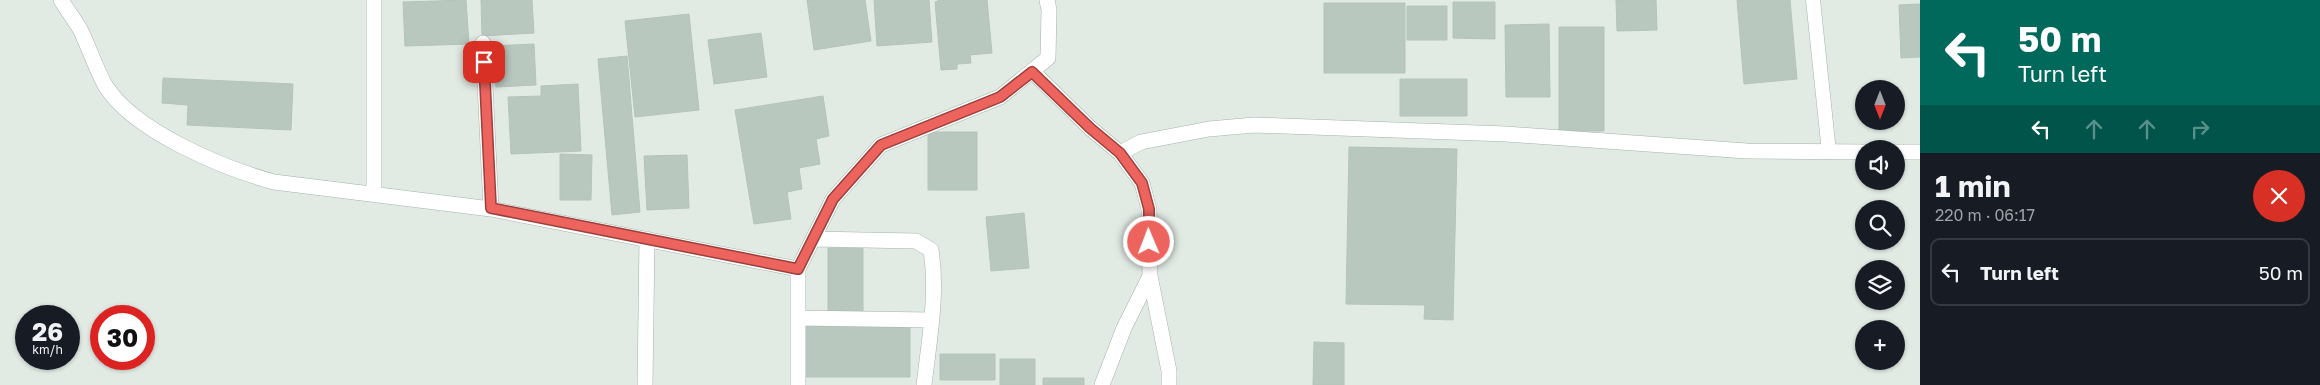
<!DOCTYPE html>
<meta charset="utf-8">
<style>
body{margin:0;font-family:"Golos Text",sans-serif;background:#20242c;color:#f1f3f6;height:100vh;display:flex;flex-direction:column;font-size:19px;white-space:nowrap}
*{box-sizing:border-box;margin:0}
p{font-size:16px;color:#9ea1a6}
.icon{flex:none;width:28px;height:28px;fill:none;stroke:currentColor;stroke-width:2;stroke-linecap:round;stroke-linejoin:round}
.map{position:relative;flex:1;overflow:hidden}
.panel{display:flex;flex-direction:column;background:#171b24;width:400px}
.panel>*{flex:none}
.top-card{background:#00695c;color:#fff;overflow:hidden}
.needle{width:32px;rotate:180deg}
.fabs{position:absolute;left:1855px;top:80px;display:grid;gap:10px}
.fabs a{display:grid;place-items:center;width:50px;height:50px;border-radius:50%;background:#171b24;box-shadow:0 1px 4px #0004;font-size:25px}
.speed{position:absolute;left:15px;top:305px;display:flex;gap:10px;font-size:25px;font-weight:700;text-align:center}
.speed>*{display:grid;place-content:center;width:65px;height:65px;border-radius:50%;background:#171b24;box-shadow:0 1px 4px #0004;line-height:1}
.speed small{font-size:12px;font-weight:400}
.speed .limit{border:8px solid #d22;background:#fff;color:#111}
.pin{position:absolute;display:grid;place-items:center;width:42px;height:42px;color:#fff;margin:-21px;border-radius:10px;box-shadow:0 2px 8px #0006}
.me{position:absolute;width:55px;margin:-28px;rotate:359deg;stroke-linejoin:round;filter:drop-shadow(0 0 4px #0008)}
.turn{display:flex;align-items:center;gap:18px;height:105px;padding:0 15px;font-size:22px}
.turn .icon{width:65px;height:65px;stroke-width:2.5}
.turn b{display:block;font-size:35px;line-height:42px}
.lanes{display:flex;align-items:center;height:48px;padding:0 15px;background:#0003;justify-content:center;gap:25px;direction:ltr}
.lanes .off{opacity:.35}
.round{display:grid;place-items:center;flex:none;width:52px;height:52px;border-radius:26px;background:#20242c}
.head{display:flex;align-items:center;justify-content:space-between;height:85px;padding:0 15px}
h1{font-size:30px;font-weight:700;line-height:38px}
ul{padding:0;list-style:none}
li{display:flex;align-items:center;gap:15px;height:68px;margin:0 10px 8px;padding:0 5px;border:2px solid #363941;border-radius:10px}
li div{flex:1}
li b{display:block;font-size:19px}
li em{font-style:normal}
main{display:flex;flex:1;min-height:0}
.map>svg:first-child{display:block}
</style>
<main>
<div class="map">
<svg width="1920" height="385" viewBox="0 0 1920 385">
<rect width="100%" height="100%" fill="#e1ebe4"/>
<!-- building -->
<path fill="#b9c8bf" stroke="#b3c4ba" d="M466,0L469,44L405,46L403,2Z
M481,0H532L534,33L482,36Z
M807,0H865L871,41L814,50Z
M874,0H929L932,42L877,46Z
M940,0H987L992,53L970,55L971,63L957,64V69L941,70L935,2Z
M1616,0H1656L1657,30L1617,31Z
M1737,0H1790L1797,79L1744,84Z
M1453,2H1495V39L1453,38Z
M1324,3H1405V73H1324Z
M1920,4V57L1901,58L1899,5Z
M1407,6H1447V40H1407Z
M689,14L699,110L635,117L625,21Z
M1549,24L1550,97H1506L1505,25Z
M1559,27H1604V131H1559Z
M761,33L767,77L714,84L708,40Z
M534,44L536,85L496,87L493,46Z
M627,56L640,212L612,215L598,59Z
M163,78L293,84L291,130L187,125L188,105L162,103Z
M1400,79H1467V116H1400Z
M578,84L581,151L511,154L508,97L541,96V86Z
M823,96L829,136L816,139L820,164L799,168L802,189L787,192L791,219L754,224L735,110Z
M928,132H977V190H928Z
M1349,147L1457,149L1453,320L1424,319L1425,305L1346,304Z
M560,154L592,155L591,200H560Z
M687,155L689,208L647,210L644,156Z
M1024,213L1029,268L991,271L986,217Z
M828,248H863V312H828Z
M801,324H910V377H801Z
M1314,342L1344,343V385H1313Z
M940,354H995V380H940Z
M1000,359H1035V385H1000Z
M1043,378H1084V385H1043Z"/>
<g fill="none" stroke-linecap="round" stroke-linejoin="round">
<!-- lane casing -->
<g stroke="#a4b3aa" stroke-width="15">
<path id="lane" d="M1813,0L1829,152"/>
</g>
<!-- street casing -->
<g stroke="#a4b3aa" stroke-width="16">
<path id="street" d="M61,0C67,10 74,19 80,29C89,47 95,67 105,85C133,131 223,168 274,182L491,209L798,269
M374,0V194
M483,43L491,209
M1032,71L1090,128L1120,153L1141,142L1209,129L1254,125L1506,134L1747,151L1864,152
M1896,152H1920
M1120,153L1142,183L1149,209L1150,276L1169,371V385
M813,239L916,241L931,250C938,294 929,341 924,385
M798,318L931,320
M645,385L647,239
M798,385V269L833,199L881,145L1000,97L1048,58L1049,10L1047,0
M1102,385L1124,328L1150,276"/>
</g>
<!-- lane -->
<use href="#lane" stroke="#fff" stroke-width="14"/>
<!-- street -->
<use href="#street" stroke="#fff" stroke-width="15"/>
</g>
<g fill="none" stroke-linecap="round" stroke-linejoin="round">
<!-- route casing -->
<g stroke="#9a403c" stroke-width="12">
<path id="route" d="M484,62L491,208L798,269L833,199L881,145L1000,97L1032,72L1090,128L1120,153L1142,183L1149,209V242"/>
</g>
<!-- route -->
<use href="#route" stroke="#ed635d" stroke-width="9"/>
</g>
</svg>
<div class="fabs">
<a><svg class="needle" viewBox="-14 -14 28 28"><path d="M0-13l5 13h-10z" fill="#e53935"/><path d="M0 13l5-13h-10z" fill="#9ea1a6"/></svg></a>
<a><svg class="icon" aria-label="sound" viewBox="0 0 24 24"><path d="M4 9h4l5-4v14l-5-4H4zM17 9q2 3 0 6"/></svg></a>
<a><svg class="icon" aria-label="search" viewBox="0 0 24 24"><circle cx="10" cy="10" r="6"/><path d="M15 15l6 6"/></svg></a>
<a><svg class="icon" aria-label="layers" viewBox="0 0 24 24"><path d="M12 4l9 5-9 5-9-5zM3 14l9 5 9-5"/></svg></a>
<a>+</a>
</div>
<div class="speed"><div>26<small>km/h</small></div><div class="limit">30</div></div>
<div class="pin" style="left:484px;top:62px;background:#d93025"><svg class="icon" aria-label="arrive" viewBox="0 0 24 24"><path d="M6 21V4h12l-3 4 3 4H6"/></svg></div>
<svg class="me" style="left:1149px;top:242px" viewBox="-20 -20 40 40"><circle r="17" fill="#ed635d" stroke="#fff" stroke-width="3"/><path d="M0-11L8 9 0 5-8 9z" fill="#fff"/></svg>
</div>
<section class="panel">
<div class="top-card">
<div class="turn"><svg class="icon" aria-label="left" viewBox="0 0 24 24"><path d="M17 20v-9H6M10 6l-5 5 5 5"/></svg><div><b>50 m</b>Turn left</div></div>
<div class="lanes"><svg class="icon" aria-label="left" viewBox="0 0 24 24"><path d="M17 20v-9H6M10 6l-5 5 5 5"/></svg><svg class="icon off" aria-label="ahead" viewBox="0 0 24 24"><path d="M12 20V5M6 11l6-6 6 6"/></svg><svg class="icon off" aria-label="ahead" viewBox="0 0 24 24"><path d="M12 20V5M6 11l6-6 6 6"/></svg><svg class="icon off" aria-label="right" viewBox="0 0 24 24"><path d="M7 20v-9h11M14 6l5 5-5 5"/></svg></div>
</div>
<div class="head"><div><h1>1 min</h1><p>220 m · 06:17</p></div><a class="round" style="background:#d93025;color:#fff"><svg class="icon" aria-label="close" viewBox="0 0 24 24"><path d="M6 6l12 12M18 6L6 18"/></svg></a></div>
<ul>
<li><svg class="icon" aria-label="left" viewBox="0 0 24 24"><path d="M17 20v-9H6M10 6l-5 5 5 5"/></svg><div><b>Turn left</b></div><em>50 m</em></li>
</ul>
</section>
</main>
